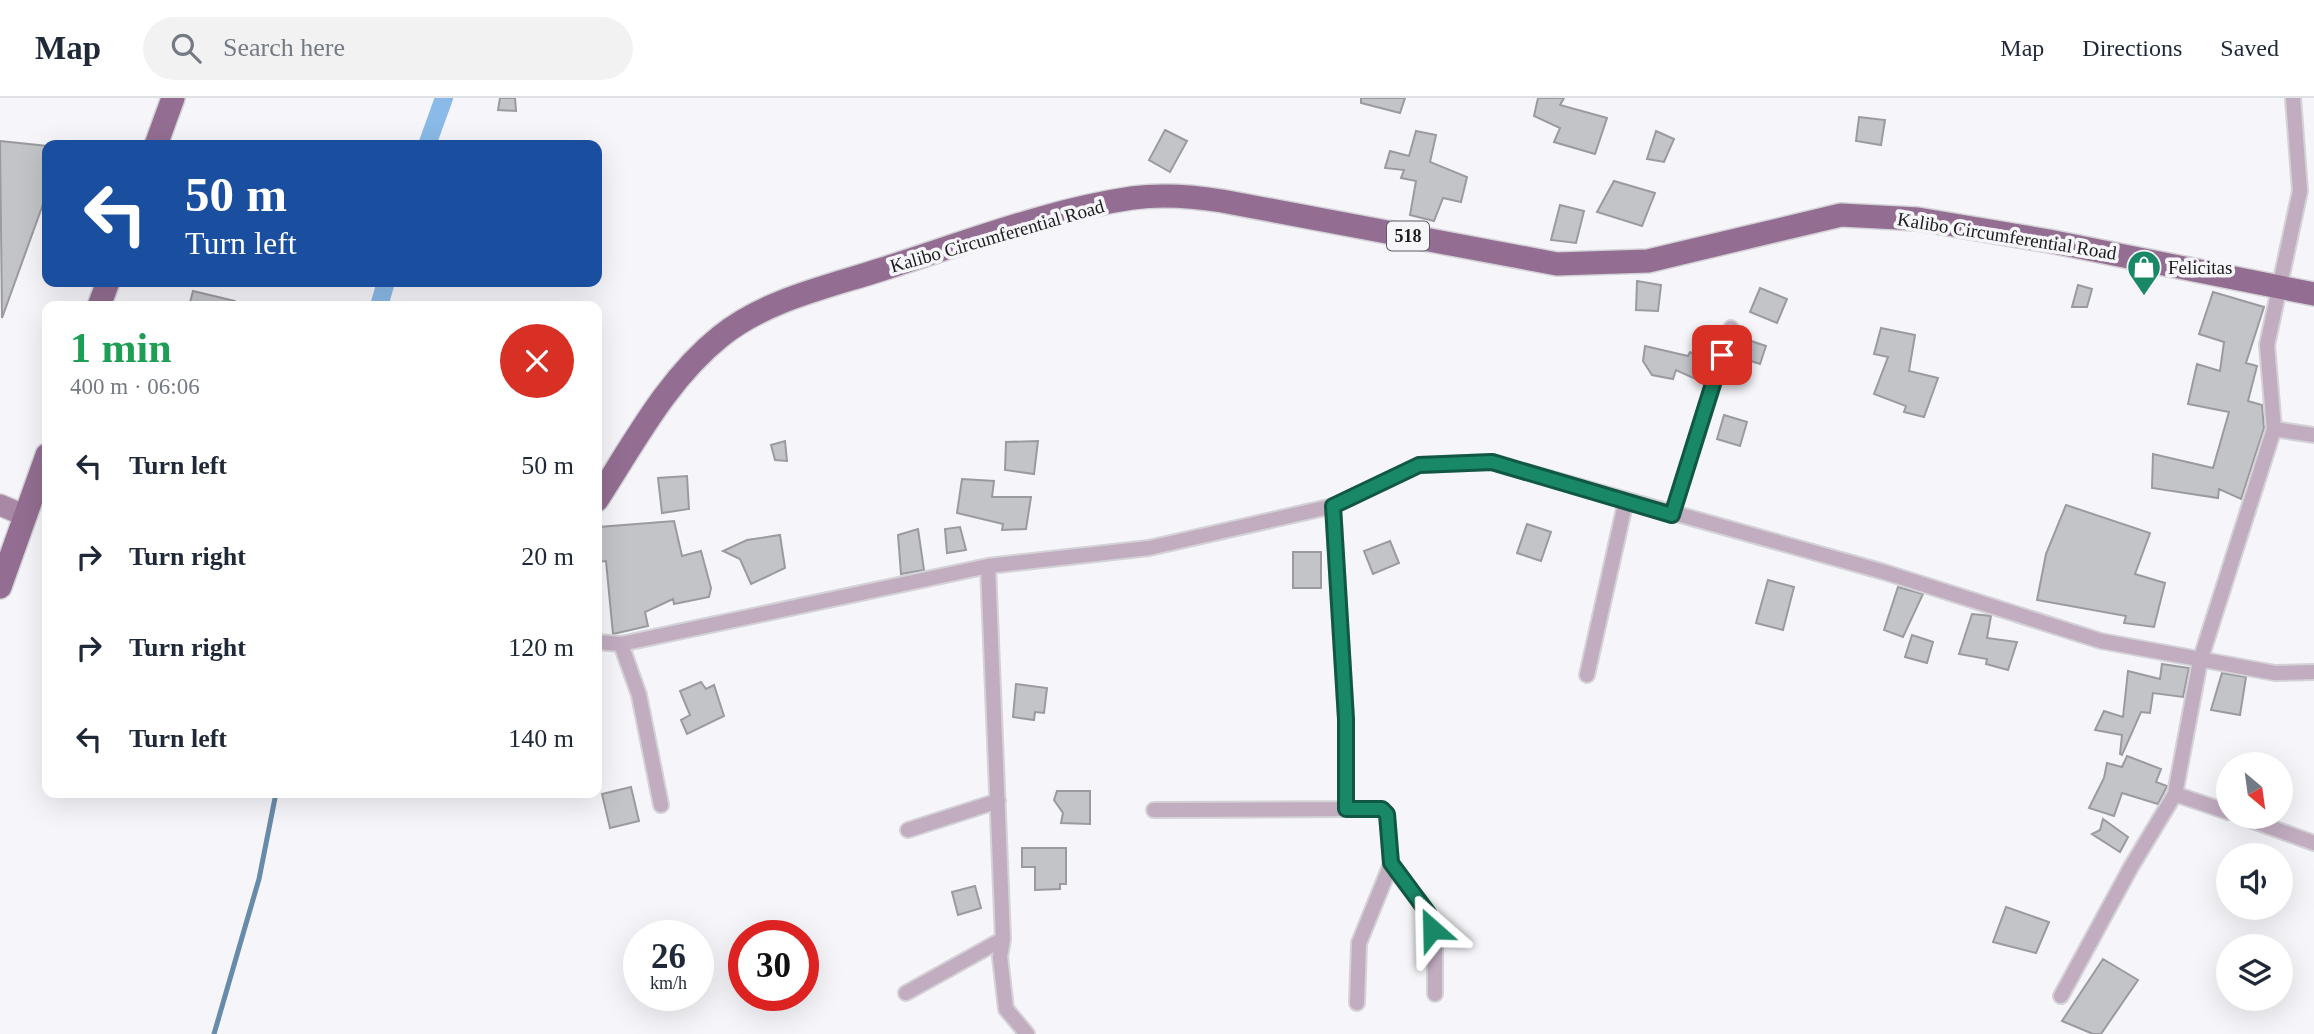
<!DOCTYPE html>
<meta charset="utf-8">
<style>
body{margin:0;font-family:"Times New Roman",serif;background:#f2f2f3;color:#1f2937;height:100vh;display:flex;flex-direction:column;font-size:26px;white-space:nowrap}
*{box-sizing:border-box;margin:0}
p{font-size:23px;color:#747a83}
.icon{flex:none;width:38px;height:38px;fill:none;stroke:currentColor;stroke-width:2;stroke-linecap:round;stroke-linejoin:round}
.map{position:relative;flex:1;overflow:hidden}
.panel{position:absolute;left:42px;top:203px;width:560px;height:497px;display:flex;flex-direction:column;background:#fff;border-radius:14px;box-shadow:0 7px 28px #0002}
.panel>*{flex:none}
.banner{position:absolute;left:42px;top:42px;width:560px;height:147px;border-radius:14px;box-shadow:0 7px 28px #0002;background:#1a4fa0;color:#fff;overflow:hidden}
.needle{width:46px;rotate:151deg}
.tools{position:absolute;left:2216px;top:654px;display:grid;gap:14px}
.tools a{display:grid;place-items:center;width:77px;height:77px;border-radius:50%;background:#fff;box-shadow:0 7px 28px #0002;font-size:35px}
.speed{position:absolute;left:623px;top:822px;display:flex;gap:14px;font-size:35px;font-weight:700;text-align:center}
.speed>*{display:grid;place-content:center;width:91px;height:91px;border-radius:50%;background:#fff;box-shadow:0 7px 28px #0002;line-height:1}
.speed small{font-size:18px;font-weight:400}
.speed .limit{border:10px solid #d22;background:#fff;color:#111}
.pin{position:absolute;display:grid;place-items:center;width:60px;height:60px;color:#fff;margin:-30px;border-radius:14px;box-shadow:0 4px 10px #0006}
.me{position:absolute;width:77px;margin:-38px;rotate:335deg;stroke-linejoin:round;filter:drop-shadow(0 0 5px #0008)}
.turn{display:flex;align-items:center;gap:24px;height:147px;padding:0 28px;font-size:32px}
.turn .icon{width:91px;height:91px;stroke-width:2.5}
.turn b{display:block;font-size:49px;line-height:60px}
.round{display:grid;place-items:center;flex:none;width:74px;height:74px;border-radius:37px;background:#f2f2f3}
.summary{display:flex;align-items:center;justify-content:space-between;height:119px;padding:0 28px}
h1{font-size:42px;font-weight:700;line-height:52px;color:#1e9e55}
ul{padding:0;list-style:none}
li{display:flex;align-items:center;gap:21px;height:91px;padding:0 28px}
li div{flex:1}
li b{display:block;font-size:26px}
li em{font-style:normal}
header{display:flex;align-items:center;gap:42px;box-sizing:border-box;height:98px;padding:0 35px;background:#fff;border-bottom:2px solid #e0e1e3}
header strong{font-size:33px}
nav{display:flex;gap:38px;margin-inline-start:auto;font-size:24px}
.search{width:490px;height:63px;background:#f2f2f3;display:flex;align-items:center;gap:18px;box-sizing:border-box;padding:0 24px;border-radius:38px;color:#747a83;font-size:26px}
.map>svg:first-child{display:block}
</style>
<header>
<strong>Map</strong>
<div class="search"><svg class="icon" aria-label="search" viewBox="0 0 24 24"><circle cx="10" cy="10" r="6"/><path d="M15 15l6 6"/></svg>Search here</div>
<nav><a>Map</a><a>Directions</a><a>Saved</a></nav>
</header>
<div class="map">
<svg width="2314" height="936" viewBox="0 0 2314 936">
<rect width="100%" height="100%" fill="#f6f5f9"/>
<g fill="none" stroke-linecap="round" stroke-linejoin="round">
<!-- stream -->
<path stroke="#698baa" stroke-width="5" d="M214,936L259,781L276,695"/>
<!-- canal -->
<path stroke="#8abae7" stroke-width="18" d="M427,47L444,0
M379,208L386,184"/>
</g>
<!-- building -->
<path fill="#c3c4c8" stroke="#9a9b9f" stroke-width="2" d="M500,0H515L516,13L498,12Z
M1361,0H1405L1400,15L1361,5Z
M1538,0H1564L1560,7L1607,20L1595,56L1554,44L1560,30L1534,18Z
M1859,19L1885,22L1881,47L1856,43Z
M1165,32L1187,43L1170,74L1149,62Z
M1416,33L1436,37L1430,64L1467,79L1461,104L1443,100L1434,123L1410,117L1416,83L1401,80L1404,72L1385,70L1390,53L1409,58Z
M1656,33L1674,41L1664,64L1647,61Z
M0,43L47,48V95L2,220Z
M1614,83L1655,95L1642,128L1597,114Z
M1560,107L1584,113L1576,145L1551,142Z
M1637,183L1661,187L1658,213L1636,212Z
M2078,187L2092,191L2087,209H2072Z
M1760,190L1787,201L1777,225L1750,214Z
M193,193L235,203V208H189Z
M2213,194L2264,209L2246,265L2257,268L2248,303L2262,307L2264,330L2241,401L2219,391L2218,400L2152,390L2153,356L2213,370L2229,314L2188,306L2197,266L2220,273L2224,244L2199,236Z
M1881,230L1915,237L1909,273L1938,280L1924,319L1904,314L1906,308L1874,296L1888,259L1874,256Z
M1745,241L1766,248L1760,266L1739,259Z
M1645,248L1688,258L1690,254L1709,263L1700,283L1676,272L1673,281L1652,277L1643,263Z
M1724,317L1747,324L1740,348L1717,341Z
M785,343L787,363L775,362L771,347Z
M1038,343L1034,376L1005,372L1006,344Z
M687,378L689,411L662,415L658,380Z
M962,381L994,383L992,399H1031L1026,431L1002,432L1003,426L957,415Z
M2066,407L2150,435L2135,476L2165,485L2154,529L2124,525L2126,518L2037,502L2046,456Z
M674,423L682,458L701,453L711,490L709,499L674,506L673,501L645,514L648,528L613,536L606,463L597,464L599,429Z
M1527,426L1551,434L1541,463L1517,455Z
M960,429L966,452L947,455L945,431Z
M918,431L924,472L901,476L898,437Z
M780,437L785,470L751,486L740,461L723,453L747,442Z
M1390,443L1399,465L1373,476L1364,453Z
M1293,454H1321V490H1293Z
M1768,482L1794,489L1783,532L1756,525Z
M1898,489L1923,496L1903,539L1884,532Z
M1972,516L1991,518L1987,540L2017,544L2008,572L1986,566L1987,561L1959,556Z
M1912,537L1933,544L1927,565L1905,559Z
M2162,566L2189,570L2183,599L2153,595L2150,615L2141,614L2122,657L2120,656L2122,637L2095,632L2104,613L2123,619L2128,573L2160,581Z
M2222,575L2246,579L2240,617L2211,612Z
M701,584L706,591L714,587L724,618L687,636L681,622L690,617L680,593Z
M1016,586L1047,590L1044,615L1035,614L1034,622L1013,619Z
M2127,658L2161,671L2156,684L2167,688L2158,706L2122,695L2114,718L2089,710L2104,680L2107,665L2122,669Z
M631,689L639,723L610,730L602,696Z
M1057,693H1090V726L1061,725L1063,715L1054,702Z
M2103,721L2128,739L2120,754L2092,736L2100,732Z
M1022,750H1066V786H1060V791L1035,792V769H1022Z
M975,788L981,810L958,817L952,794Z
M2006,809L2049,824L2036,855L1993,844Z
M2103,861L2138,882L2101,936H2093L2062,923Z"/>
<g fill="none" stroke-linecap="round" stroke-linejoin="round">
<!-- street casing -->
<g stroke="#d3d2d6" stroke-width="18">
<path id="street" d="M2274,331L2314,337
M1333,408L1346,621V711H1382L1387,716L1391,766L1428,815L1435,847V896
M1672,417L1731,230
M988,468L1003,841L1000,859L1006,911L1027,936
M597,544L621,546L988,468L1149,450L1333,408L1419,367L1492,364L1884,474L2101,543L2275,575L2314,574
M621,546L639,597L661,707
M1587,577L1626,402
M2175,696L2228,714
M1154,712L1346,711
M2242,719L2314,745
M908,732L998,703
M906,895L1003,841
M2061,898L2131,769L2175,696L2200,563L2274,331L2267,247L2300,93L2293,0
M1357,905L1359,845L1391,766"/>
</g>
<!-- secondary casing -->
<g stroke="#d3d2d6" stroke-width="24">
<path id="secondary" d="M0,407L26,418"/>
</g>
<!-- primary casing -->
<g stroke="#d3d2d6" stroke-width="26">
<path id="primary" d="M156,47L173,0
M99,208L108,184
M597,402C634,345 667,281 721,238C768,200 836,187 892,168C970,143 1050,112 1132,100C1163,96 1191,98 1222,103L1557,166L1648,163L1841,117L1918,121L2049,143L2314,196
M0,489L47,357"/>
</g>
<!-- street -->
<use href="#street" stroke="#c1acc0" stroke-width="14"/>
<!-- secondary -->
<use href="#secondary" stroke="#a788a5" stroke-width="21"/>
<!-- primary -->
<use href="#primary" stroke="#936e92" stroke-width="23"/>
</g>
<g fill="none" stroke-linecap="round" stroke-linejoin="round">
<!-- route casing -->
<g stroke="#105843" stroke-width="18">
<path id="route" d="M1432,831L1428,815L1391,765L1387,716L1382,711H1346V621L1333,408L1419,367L1492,364L1672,417L1722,257"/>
</g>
<!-- route -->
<use href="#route" stroke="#198867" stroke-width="12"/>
</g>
<!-- icons -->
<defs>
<g id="shop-pin" transform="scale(1.75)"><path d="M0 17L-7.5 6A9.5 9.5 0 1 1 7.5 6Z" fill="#198867" stroke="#f6f5f9"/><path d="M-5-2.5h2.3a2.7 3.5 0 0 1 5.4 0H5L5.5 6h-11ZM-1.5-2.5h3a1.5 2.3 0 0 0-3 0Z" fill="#fff"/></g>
</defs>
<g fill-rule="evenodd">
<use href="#shop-pin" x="2144" y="169"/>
</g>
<g text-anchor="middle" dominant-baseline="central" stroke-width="7" stroke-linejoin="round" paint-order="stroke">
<!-- shield labels -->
<rect fill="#f6f5f9" stroke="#5d5d5f" stroke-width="2" x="1387" y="123.5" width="42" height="29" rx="5"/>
<g font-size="18" font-weight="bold" fill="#1c1c1d">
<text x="1408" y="138">518</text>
</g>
<!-- street labels -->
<g font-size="19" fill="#1c1c1d" stroke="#f6f5f9">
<text transform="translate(997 138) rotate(-16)">Kalibo Circumferential Road</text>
<text transform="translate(2007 138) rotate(9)">Kalibo Circumferential Road</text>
</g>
<!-- poi labels -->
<g font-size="19" fill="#1c1c1d" stroke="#f6f5f9" text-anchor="start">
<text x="2168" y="169">Felicitas</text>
</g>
</g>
</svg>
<div class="tools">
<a><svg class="needle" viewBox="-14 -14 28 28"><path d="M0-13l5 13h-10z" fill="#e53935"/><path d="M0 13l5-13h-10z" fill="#747a83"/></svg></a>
<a><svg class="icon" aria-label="sound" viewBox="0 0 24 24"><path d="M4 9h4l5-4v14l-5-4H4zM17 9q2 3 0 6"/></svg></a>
<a><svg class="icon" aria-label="layers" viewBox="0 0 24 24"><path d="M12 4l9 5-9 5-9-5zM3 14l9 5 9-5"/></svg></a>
</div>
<div class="speed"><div>26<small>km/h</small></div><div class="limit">30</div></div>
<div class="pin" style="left:1722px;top:257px;background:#d93025"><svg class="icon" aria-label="arrive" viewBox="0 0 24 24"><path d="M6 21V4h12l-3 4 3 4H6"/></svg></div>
<svg class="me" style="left:1432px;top:831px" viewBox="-20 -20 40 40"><path d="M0-17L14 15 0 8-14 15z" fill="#198867" stroke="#fff" stroke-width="4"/></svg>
<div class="banner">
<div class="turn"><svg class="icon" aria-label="left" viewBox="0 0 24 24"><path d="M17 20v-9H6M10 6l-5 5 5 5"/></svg><div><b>50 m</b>Turn left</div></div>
</div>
<section class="panel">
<div class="summary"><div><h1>1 min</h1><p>400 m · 06:06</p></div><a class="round" style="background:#d93025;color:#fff"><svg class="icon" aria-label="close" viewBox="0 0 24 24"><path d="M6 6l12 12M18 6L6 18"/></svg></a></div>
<ul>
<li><svg class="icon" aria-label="left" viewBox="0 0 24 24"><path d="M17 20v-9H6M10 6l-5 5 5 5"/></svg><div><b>Turn left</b></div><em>50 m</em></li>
<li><svg class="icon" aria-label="right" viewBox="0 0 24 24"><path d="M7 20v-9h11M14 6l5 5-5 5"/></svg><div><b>Turn right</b></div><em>20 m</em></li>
<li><svg class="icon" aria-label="right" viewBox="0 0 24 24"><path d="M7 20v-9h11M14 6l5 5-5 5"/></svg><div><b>Turn right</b></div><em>120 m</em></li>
<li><svg class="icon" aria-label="left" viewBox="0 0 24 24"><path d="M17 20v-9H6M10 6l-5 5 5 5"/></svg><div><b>Turn left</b></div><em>140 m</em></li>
</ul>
</section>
</div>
